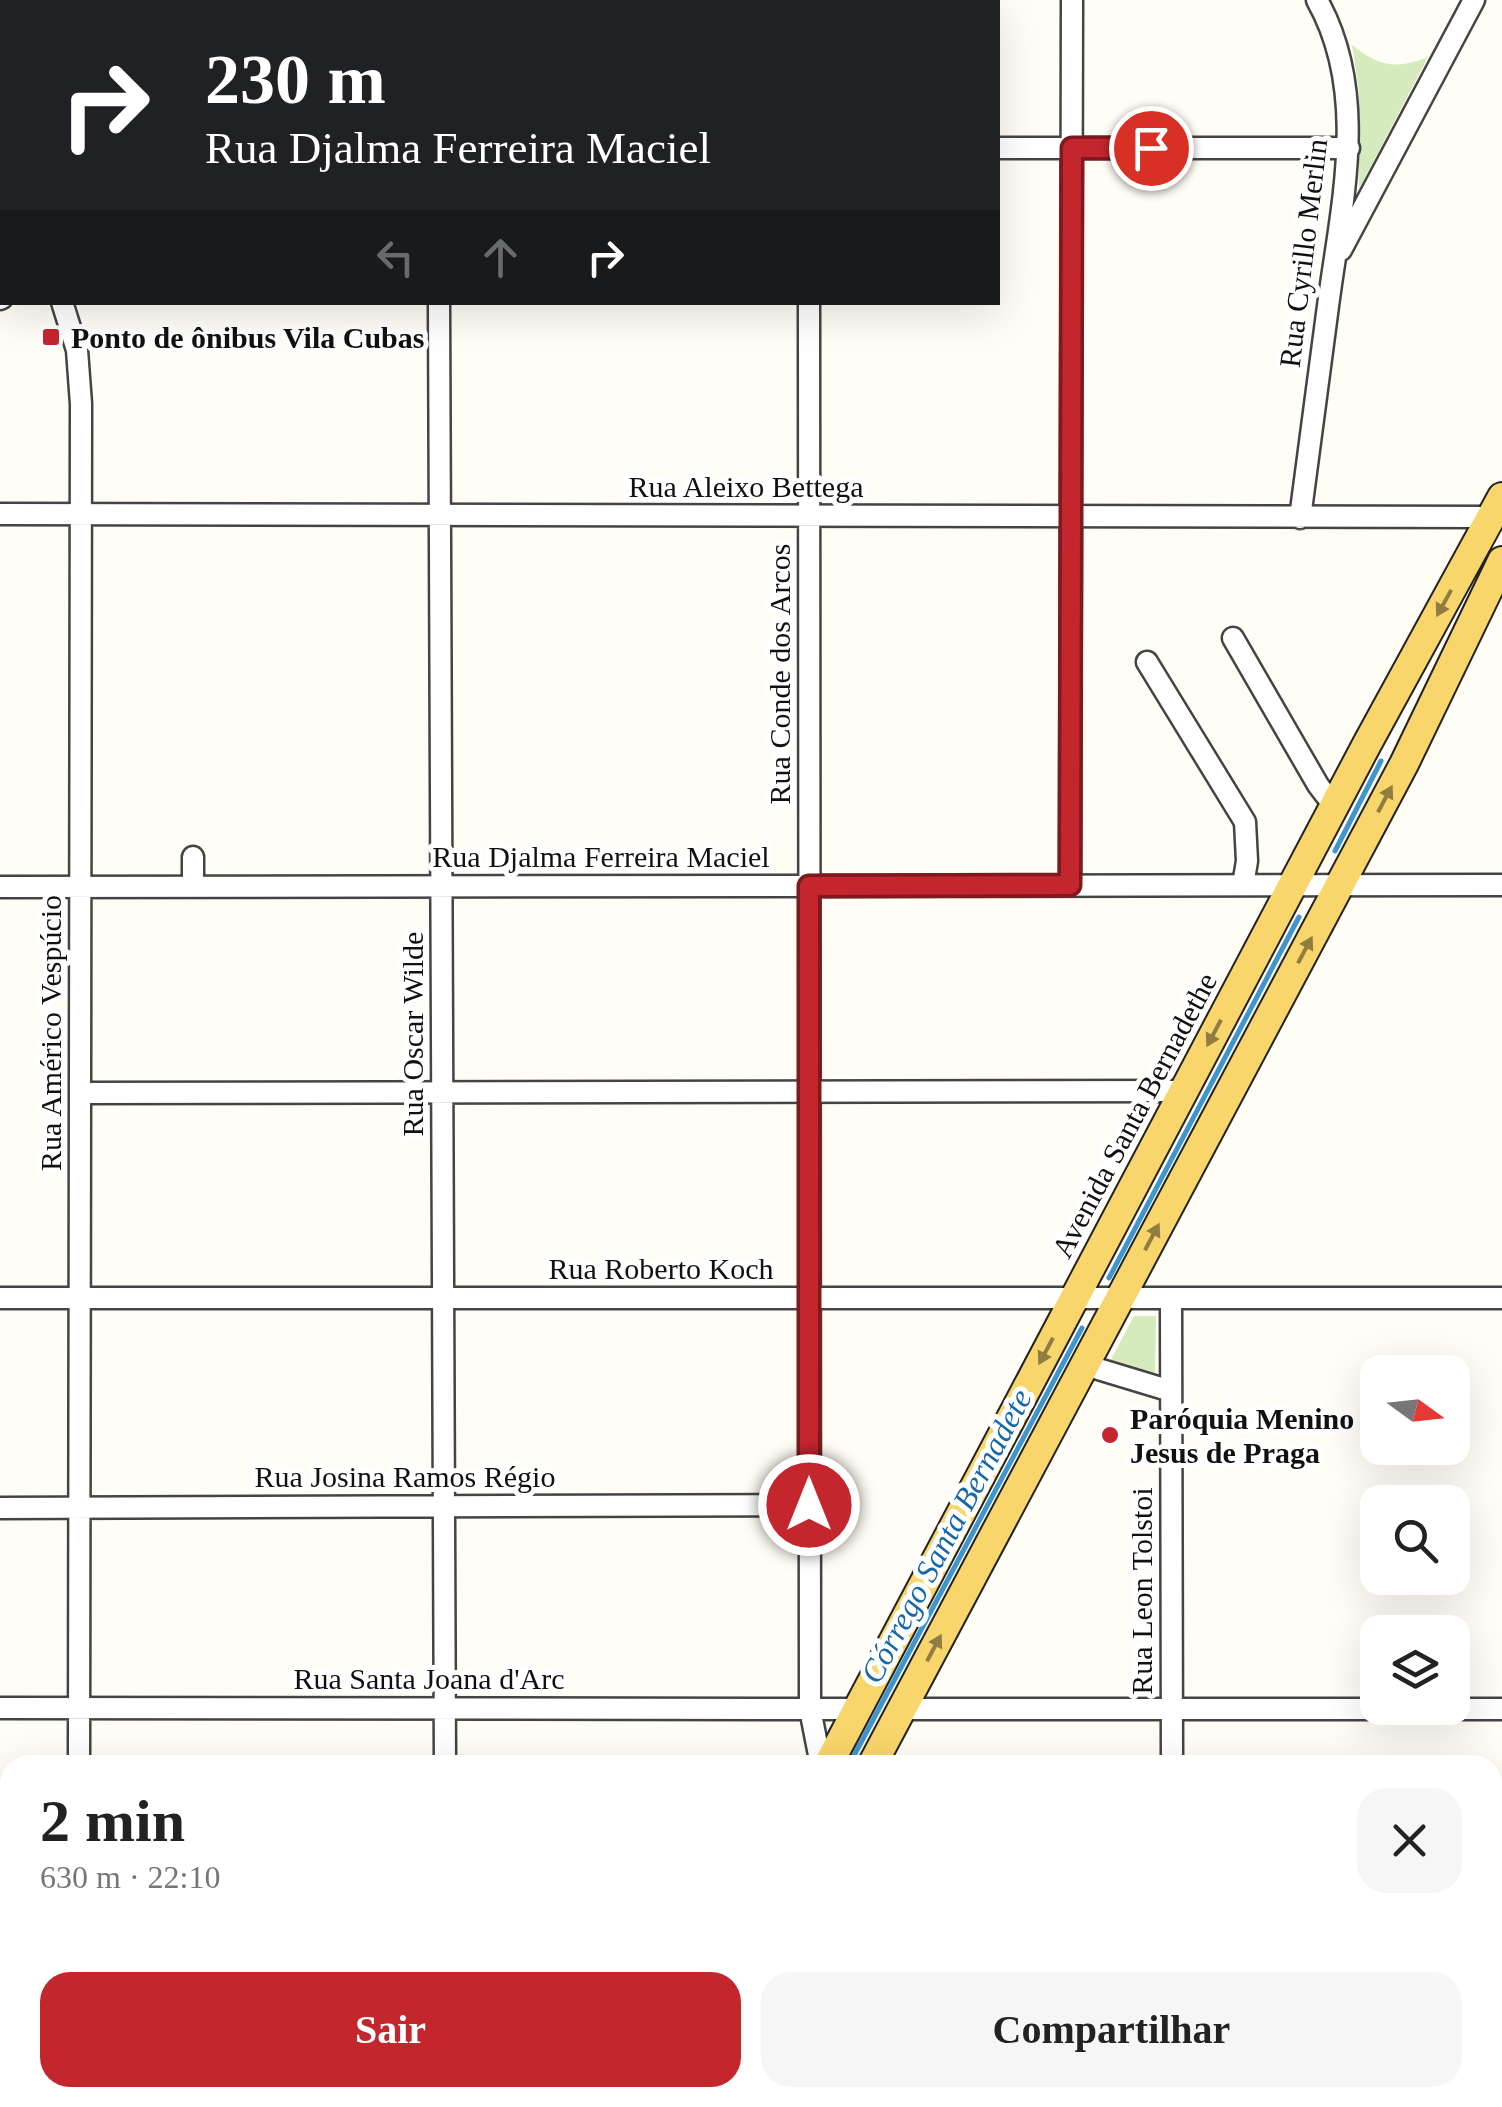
<!DOCTYPE html>
<html lang="pt">
<meta charset="utf-8">
<style>
body{margin:0;font-family:Georgia,serif;background:#f6f6f6;color:#222;height:100vh;display:flex;flex-direction:column;font-size:38px;white-space:nowrap}
*{box-sizing:border-box;margin:0}
p{font-size:32px;color:#767676}
.icon{flex:none;width:55px;height:55px;fill:none;stroke:currentColor;stroke-width:2;stroke-linecap:round;stroke-linejoin:round}
.map{position:relative;flex:1;overflow:hidden}
.panel{position:absolute;left:0px;top:1755px;width:1502px;height:352px;display:flex;flex-direction:column;background:#fff;border-radius:30px 30px 0 0;box-shadow:0 10px 40px #0002}
.panel>*{flex:none}
.guide{position:absolute;left:0px;top:0px;width:1000px;height:305px;box-shadow:0 10px 40px #0002;background:#202124;color:#fff;overflow:hidden}
.needle{width:65px;rotate:105deg}
.tools{position:absolute;left:1360px;top:1355px;display:grid;gap:20px}
.tools a{display:grid;place-items:center;width:110px;height:110px;border-radius:20px;background:#fff;box-shadow:0 10px 40px #0002;font-size:50px}
.pin{position:absolute;display:grid;place-items:center;width:85px;height:85px;color:#fff;margin:-42px;border:5px solid #fff;border-radius:50%;box-shadow:0 2px 10px #0007}
.me{position:absolute;width:110px;margin:-55px;rotate:0deg;stroke-linejoin:round;filter:drop-shadow(0 0 8px #0008)}
.turn{display:flex;align-items:center;gap:35px;height:210px;padding:0 40px;font-size:45px}
.turn .icon{width:130px;height:130px;stroke-width:2.5}
.turn b{display:block;font-size:70px;line-height:85px}
.lanes{display:flex;align-items:center;height:95px;padding:0 40px;background:#0003;justify-content:center;gap:50px;direction:ltr}
.lanes .off{opacity:.35}
.round{display:grid;place-items:center;flex:none;width:105px;height:105px;border-radius:30px;background:#f6f6f6}
.headline{display:flex;align-items:center;justify-content:space-between;height:170px;padding:0 40px}
h1{font-size:60px;font-weight:700;line-height:75px}
.action{display:flex;gap:20px;margin-top:auto;padding:20px 40px}
.action a{flex:1;height:115px;border-radius:30px;background:#c4262e;color:#fff;font-size:40px;font-weight:700;line-height:115px;text-align:center}
.action a+a{background:#f6f6f6;color:#222}
.map>svg:first-child{display:block}
</style>
<div class="map">
<svg width="1502" height="2107" viewBox="0 0 1502 2107">
<rect width="100%" height="100%" fill="#fffdf5"/>
<!-- green -->
<path fill="#d5ebbd" d="M1352,45C1378,66 1396,70 1428,57L1359,189V92Z
M1134,1316H1156L1155,1376L1109,1363Z"/>
<g fill="none" stroke-linecap="round" stroke-linejoin="round">
<!-- stream -->
<path stroke="#3f96cf" stroke-width="5" d="M1335,851L1381,761
M1109,1278L1299,917
M849,1765L1082,1328"/>
<!-- minor casing -->
<g stroke="#444" stroke-width="25">
<path id="minor" d="M437,0V2
M131,2L132,0
M809,2V0
M998,148H1349
M0,153L2,158
M0,196L2,195
M1341,250L1474,0
M0,299L2,298
M62,302L77,350L81,404L79,1765
M439,302L445,1765
M809,302L810,1709L821,1765
M0,514L1491,517
M1300,518C1309,447 1319,377 1328,306C1341,206 1370,94 1317,0
M1233,638L1318,785L1334,806
M1147,662L1245,822L1247,861L1243,885
M1070,885L1072,0
M193,886V857
M0,887L1502,885
M80,1093L1184,1091
M0,1298H1502
M1171,1298L1172,1765
M1085,1365L1171,1391
M0,1508L809,1505
M0,1708L857,1709
M902,1709H1502
M447,2098V2107
M810,2098V2107
M1172,2098V2107
M79,2107V2098
M976,2107V2098"/>
</g>
<!-- major casing -->
<g stroke="#222" stroke-width="32">
<path id="major" d="M828,1765L1367,744L1502,497
M872,1765L1404,764L1502,561
M647,2107L652,2098
M691,2107L696,2098"/>
</g>
<!-- minor -->
<use href="#minor" stroke="#fff" stroke-width="20"/>
<!-- major -->
<use href="#major" stroke="#f9d66b" stroke-width="28"/>
</g>
<!-- one-way arrows -->
<defs><path id="oneway-solid" d="M-6-.8H1V-3.2L6.5 0L1 3.2V.8H-6Z" transform="scale(2.5)"/></defs>
<g fill="#917d42">
<use href="#oneway-solid" transform="translate(1444 603) rotate(119)"/>
<use href="#oneway-solid" transform="translate(1385 799) rotate(-62)"/>
<use href="#oneway-solid" transform="translate(1305 950) rotate(-62)"/>
<use href="#oneway-solid" transform="translate(1214 1033) rotate(118)"/>
<use href="#oneway-solid" transform="translate(1152 1237) rotate(-62)"/>
<use href="#oneway-solid" transform="translate(1046 1351) rotate(118)"/>
<use href="#oneway-solid" transform="translate(934 1648) rotate(-62)"/>
</g>
<g fill="none" stroke-linecap="round" stroke-linejoin="round">
<!-- route casing -->
<g stroke="#7f191e" stroke-width="25">
<path id="route" d="M809,1505V886L1070,885L1072,148H1151"/>
</g>
<!-- route -->
<use href="#route" stroke="#c4262e" stroke-width="18"/>
</g>
<!-- markers -->
<g fill="#c4262e" stroke="#fff" stroke-width="4">
<rect x="41" y="327" width="20" height="20" rx="5"/>
<circle cx="1110" cy="1435" r="10"/>
</g>
<g text-anchor="middle" dominant-baseline="central" stroke-width="10" stroke-linejoin="round" paint-order="stroke">
<!-- street labels -->
<g font-size="30" fill="#111" stroke="#fff">
<text transform="translate(1303 253) rotate(-83)">Rua Cyrillo Merlin</text>
<text x="746" y="486">Rua Aleixo Bettega</text>
<text transform="translate(779 674) rotate(-90)">Rua Conde dos Arcos</text>
<text x="601" y="856">Rua Djalma Ferreira Maciel</text>
<text transform="translate(50 1033) rotate(-90)">Rua Américo Vespúcio</text>
<text transform="translate(412 1034) rotate(-90)">Rua Oscar Wilde</text>
<text transform="translate(1134 1115) rotate(-62)">Avenida Santa Bernadethe</text>
<text x="661" y="1268">Rua Roberto Koch</text>
<text x="405" y="1476">Rua Josina Ramos Régio</text>
<text transform="translate(1141 1591) rotate(-90)">Rua Leon Tolstoi</text>
<text x="429" y="1678">Rua Santa Joana d'Arc</text>
</g>
<!-- poi labels -->
<g font-size="30" font-weight="bold" fill="#111" stroke="#fff" text-anchor="start">
<text x="71" y="337">Ponto de ônibus Vila Cubas</text>
<text x="1130" y="1418">Paróquia Menino<tspan x="1130" dy="34">Jesus de Praga</tspan></text>
</g>
<!-- water labels -->
<g font-size="32" font-style="italic" fill="#1768a6" stroke="#fff">
<text transform="translate(946 1536) rotate(-62)">Córrego Santa Bernadete</text>
</g>
</g>
</svg>
<div class="tools">
<a><svg class="needle" viewBox="-14 -14 28 28"><path d="M0-13l5 13h-10z" fill="#e53935"/><path d="M0 13l5-13h-10z" fill="#767676"/></svg></a>
<a><svg class="icon" aria-label="search" viewBox="0 0 24 24"><circle cx="10" cy="10" r="6"/><path d="M15 15l6 6"/></svg></a>
<a><svg class="icon" aria-label="layers" viewBox="0 0 24 24"><path d="M12 4l9 5-9 5-9-5zM3 14l9 5 9-5"/></svg></a>
</div>
<div class="pin" style="left:1151px;top:148px;background:#d93025"><svg class="icon" aria-label="arrive" viewBox="0 0 24 24"><path d="M6 21V4h12l-3 4 3 4H6"/></svg></div>
<svg class="me" style="left:809px;top:1505px" viewBox="-20 -20 40 40"><circle r="17" fill="#c4262e" stroke="#fff" stroke-width="3"/><path d="M0-11L8 9 0 5-8 9z" fill="#fff"/></svg>
<div class="guide">
<div class="turn"><svg class="icon" aria-label="right" viewBox="0 0 24 24"><path d="M7 20v-9h11M14 6l5 5-5 5"/></svg><div><b>230 m</b>Rua Djalma Ferreira Maciel</div></div>
<div class="lanes"><svg class="icon off" aria-label="left" viewBox="0 0 24 24"><path d="M17 20v-9H6M10 6l-5 5 5 5"/></svg><svg class="icon off" aria-label="ahead" viewBox="0 0 24 24"><path d="M12 20V5M6 11l6-6 6 6"/></svg><svg class="icon" aria-label="right" viewBox="0 0 24 24"><path d="M7 20v-9h11M14 6l5 5-5 5"/></svg></div>
</div>
<section class="panel">
<div class="headline"><div><h1>2 min</h1><p>630 m · 22:10</p></div><a class="round"><svg class="icon" aria-label="close" viewBox="0 0 24 24"><path d="M6 6l12 12M18 6L6 18"/></svg></a></div>
<div class="action"><a>Sair</a><a>Compartilhar</a></div>
</section>
</div>
